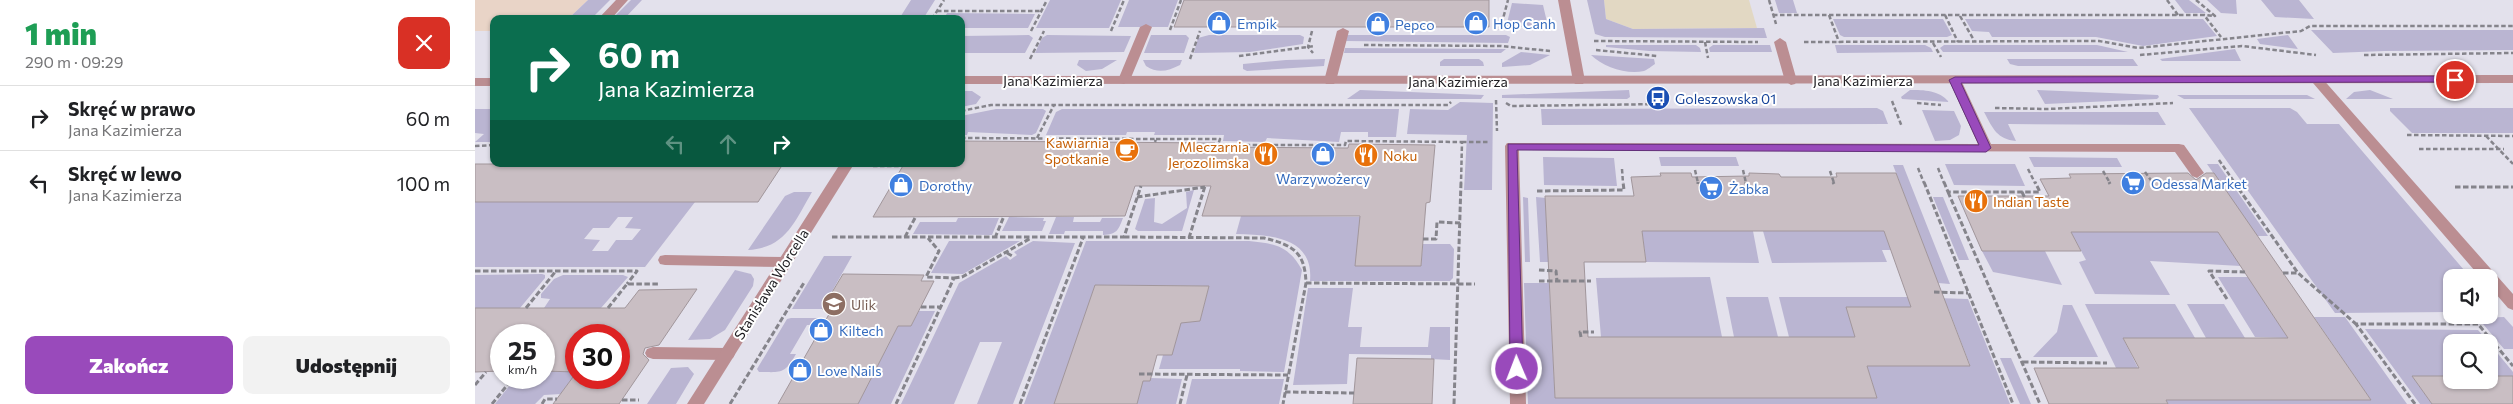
<!DOCTYPE html>
<html lang="pl">
<meta charset="utf-8">
<style>
body{margin:0;font-family:Commissioner,sans-serif;background:#f2f2f2;color:#202124;height:100vh;display:flex;flex-direction:column;font-size:19px;white-space:nowrap}
*{box-sizing:border-box;margin:0}
p{font-size:16px;color:#757577}
.icon{flex:none;width:28px;height:28px;fill:none;stroke:currentColor;stroke-width:2;stroke-linecap:round;stroke-linejoin:round}
.map{position:relative;flex:1;overflow:hidden}
.details{display:flex;flex-direction:column;background:#fff;width:475px}
.details>*{flex:none}
.hud{position:absolute;left:15px;top:15px;width:475px;height:152px;border-radius:10px;box-shadow:0 1px 4px #0004;background:#0b6e4f;color:#fff;overflow:hidden}
.tools{position:absolute;left:1968px;top:269px;display:grid;gap:10px}
.tools a{display:grid;place-items:center;width:55px;height:55px;border-radius:10px;background:#fff;box-shadow:0 1px 4px #0004;font-size:25px}
.speed{position:absolute;left:15px;top:324px;display:flex;gap:10px;font-size:25px;font-weight:700;text-align:center}
.speed>*{display:grid;place-content:center;width:65px;height:65px;border-radius:50%;background:#fff;box-shadow:0 1px 4px #0004;line-height:1}
.speed small{font-size:12px;font-weight:400}
.speed .limit{border:8px solid #d22;background:#fff;color:#111}
.pin{position:absolute;display:grid;place-items:center;width:42px;height:42px;color:#fff;margin:-21px;border:2px solid #fff;border-radius:50%;box-shadow:0 1px 5px #0007}
.me{position:absolute;width:55px;margin:-28px;rotate:359deg;stroke-linejoin:round;filter:drop-shadow(0 0 4px #0008)}
.turn{display:flex;align-items:center;gap:18px;height:105px;padding:0 25px;font-size:22px}
.turn .icon{width:65px;height:65px;stroke-width:2.5}
.turn b{display:block;font-size:35px;line-height:42px}
.lanes{display:flex;align-items:center;height:48px;padding:0 25px;background:#0003;justify-content:center;gap:25px;direction:ltr}
.lanes .off{opacity:.35}
.round{display:grid;place-items:center;flex:none;width:52px;height:52px;border-radius:10px;background:#f2f2f2}
.summary{display:flex;align-items:center;justify-content:space-between;height:85px;padding:0 25px}
h1{font-size:30px;font-weight:800;line-height:38px;color:#1e9e55}
.primary-button{display:flex;gap:10px;margin-top:auto;padding:10px 25px}
.primary-button a{flex:1;height:58px;border-radius:10px;background:#994abb;color:#fff;font-size:20px;font-weight:800;line-height:58px;text-align:center}
.primary-button a+a{background:#f2f2f2;color:#202124}
ul{padding:0;list-style:none}
li{display:flex;align-items:center;gap:15px;height:65px;padding:0 25px;border-top:1px solid #e0e0e0}
li div{flex:1}
li b{display:block;font-size:19px}
li em{font-style:normal}
main{display:flex;flex:1;min-height:0}
.map>svg:first-child{display:block}
</style>
<main>
<section class="details">
<div class="summary"><div><h1>1 min</h1><p>290 m · 09:29</p></div><a class="round" style="background:#d93025;color:#fff"><svg class="icon" aria-label="close" viewBox="0 0 24 24"><path d="M6 6l12 12M18 6L6 18"/></svg></a></div>
<ul>
<li><svg class="icon" aria-label="right" viewBox="0 0 24 24"><path d="M7 20v-9h11M14 6l5 5-5 5"/></svg><div><b>Skręć w prawo</b><p>Jana Kazimierza</p></div><em>60 m</em></li>
<li><svg class="icon" aria-label="left" viewBox="0 0 24 24"><path d="M17 20v-9H6M10 6l-5 5 5 5"/></svg><div><b>Skręć w lewo</b><p>Jana Kazimierza</p></div><em>100 m</em></li>
</ul>
<div class="primary-button"><a>Zakończ</a><a>Udostępnij</a></div>
</section>
<div class="map">
<svg width="2038" height="404" viewBox="0 0 2038 404">
<rect width="100%" height="100%" fill="#e3e1ec"/>
<!-- commercial -->
<path fill="#e2d8c3" d="M1129,0H1274L1282,28L1158,29L1131,19Z"/>
<!-- industrial -->
<path fill="#e9d4c7" d="M0,0H113L93,19H19V31H0Z"/>
<!-- green -->
<path fill="#bab5d2" fill-rule="evenodd" d="M113,0H135L116,19H93Z
M156,0H167L149,19H137Z
M436,0H460L448,19H424Z
M575,0H646L634,28H561Z
M654,0H703L693,27H643Z
M1112,0H1129L1131,19L1158,29L1289,28L1292,38L1130,37L1120,34Z
M1300,0H1318L1322,13H1304Z
M1700,0H1714L1731,13H1710Z
M1732,0H1761L1762,14L1746,13Z
M1786,0H1824L1839,19L1800,17Z
M1037,3L1068,5L1072,22L1065,27H1031Z
M472,13L560,14L553,28H486V19H469Z
M1358,19H1468L1477,35L1472,37H1369L1365,35Z
M1490,19H1728L1742,36L1668,46L1621,37H1517L1514,32L1497,31Z
M1836,30H2038V50L1910,51L1858,53Z
M554,35L558,38L550,53H486V36Z
M572,35L656,36L649,52L560,53L567,38Z
M676,35H711L714,38L709,53H669Z
M734,35H825L829,37L828,44L775,52L719,53L723,38Z
M872,35H1031L1035,37L1033,43L871,41Z
M1813,35L1823,49L1785,44L1782,39Z
M1131,45H1221L1225,48L1226,52L1174,51L1131,47Z
M1238,45H1295L1297,52H1235L1234,48Z
M1360,45H1450L1456,48L1458,52L1362,53Z
M1469,45H1622L1653,52H1468L1465,48Z
M870,48L1031,49L1026,53H869Z
M1760,49L1766,61H1687L1685,59Z
M1046,52L1075,55L1055,65L1027,67V63Z
M1116,55L1179,59L1180,64C1177,66 1172,70 1169,71C1152,75 1128,67 1116,55Z
M850,59L849,66L772,71L768,69V64L811,60Z
M969,59H1004L1008,62L1009,66H965V62Z
M1532,59H1658L1663,66H1543L1535,64Z
M604,60H642L627,69L611,71L602,65Z
M668,60H707L705,65C693,71 683,74 671,66Z
M885,90L1009,95L1006,99H872Z
M1154,90L1155,97L1152,99L1027,98V95Z
M1435,90C1449,90 1464,90 1474,102L1427,99L1426,97Z
M1562,90L1683,95L1684,97L1682,99L1570,104Z
M1895,90L1918,99H1871L1879,92Z
M486,91H497L506,97L501,104L486,107Z
M1702,95H1832L1840,99H1709Z
M985,102L1018,103L1017,190H989L992,135L932,134L935,109L973,110Z
M1402,108L1408,111L1413,124L1067,125L1066,109Z
M1714,108H1815L1822,112L1832,124H1864L1995,277L1976,278V312L1860,313Z
M1915,108H2038V133H1937L1915,111Z
M0,109H19V142H0L9,134L0,133Z
M521,109H568L571,111L561,133L557,135L493,132L492,135H486V116Z
M587,109H924L921,137H893V132H866L864,142L792,138L790,142L748,141L749,135H679L680,132H652L651,135H571L581,112Z
M1447,110L1479,111L1486,126L1484,135L1475,140L1460,141Z
M1509,112H1683L1691,125L1533,124L1541,141C1522,139 1518,129 1509,112Z
M1068,157L1139,158L1142,186L1069,185Z
M1184,157H1261L1264,166H1186Z
M1554,157L1642,158L1647,167H1559Z
M1470,164H1540L1550,186L1479,185Z
M1732,164H1743L1793,236H1782Z
M1418,165H1428L1475,284L1463,283Z
M719,190L707,231H663L660,229L670,199L680,198L679,222L687,224L712,208L711,192Z
M319,192H337C320,221 311,248 273,250L310,196Z
M1048,197L1053,198L1055,262H1050Z
M1061,197L1071,198L1076,262H1065Z
M1458,197H1468L1494,260H1484Z
M0,202H220L170,267H0ZM143,217H158L150,228L166,229L157,240H141L133,251H117L125,240L109,239L118,228H134Z
M766,216L894,217L946,266L948,244H975L979,249L978,278L975,281H835C839,236 794,235 761,234Z
M534,217L569,218L568,221H571L567,231H527Z
M581,217H599L598,222H625L627,218H648C643,231 642,234 628,235V231H590L589,234H574Z
M483,218H524L517,235L438,234L445,222H481Z
M1167,231H1278L1284,263L1171,262Z
M1288,231H1409L1416,250H1407L1412,262L1297,263Z
M1596,232H1743L1766,266L1675,261L1695,295L1620,294L1604,262L1611,260Z
M474,241H545L488,274L456,273Z
M558,241L600,243L538,404H502L527,342H505L479,404H426L484,283L531,256L535,260L542,255L539,252Z
M611,241H774C801,244 813,245 827,270L809,372L765,371V369H684L688,355L697,354L703,333L698,322L725,321L734,286L621,285L595,384H586L579,404H549Z
M1507,251H1570L1587,285L1518,272Z
M349,256H377L347,309H317Z
M260,270L276,274L279,279L278,286L250,330L235,339L213,340Z
M67,274L70,275V278L45,308H0V275Z
M88,275H148L153,277L126,308H69L75,299L66,298V294L79,279Z
M1235,277L1247,337H1126L1121,278Z
M1743,277H1773L1813,338L1780,337Z
M1049,283H1074L1080,398H1402L1392,366L1495,365L1473,308H1465L1461,298L1493,299L1535,404H1053Z
M833,288H878L873,327H887L885,347H953L955,327H975V360L956,359V355L874,354L872,384L818,385Z
M1251,297H1293L1303,337H1259Z
M1304,297H1433L1436,307L1380,337H1314Z
M1610,304H1700L1720,338H1648L1663,368H1641Z
M1712,304H1749L1770,338H1731Z
M1588,305H1597L1623,357H1558L1582,332Z
M444,311H460L416,404H383L423,326H436Z
M1839,317H1870L1932,404H1693L1691,400H1896Z
M2029,317L2038,327V349H2029L2003,318Z
M316,318H344L340,325H332L315,354H321C309,375 306,372 284,372L282,369L312,319Z
M1890,329L2003,330L2014,342H1976V376H1937L1957,404H1945Z
M2014,343L2038,372V376H2014Z
M1525,358H1536L1556,404H1545Z
M213,367L219,374L201,404H172L196,368Z
M69,371H101V373L86,394L69,395L60,404H20L35,385H38L44,378H69Z
M675,378L707,379L701,404H662L668,381H674Z
M717,379H809L804,404H711Z"/>
<!-- building -->
<path fill="#c9bec3" stroke="#a1969b" fill-rule="evenodd" d="M709,0H1014V27H699Z
M486,141L740,143L739,147L873,148L874,144L960,145L955,202L951,203L946,266H880L885,216H727L736,186H660L650,216L398,217L429,164H486Z
M0,164H308L283,202H0Z
M1185,173H1216L1217,177L1274,176V173L1304,174L1306,177H1362L1361,173H1421L1495,366H1392L1402,398H1080L1070,196H1159L1156,177L1186,176ZM1167,231H1409L1436,307H1371L1380,337H1113L1109,262H1171Z
M1713,173L1721,180L1731,173H1739L1896,400H1691L1693,404H1574L1559,368H1664L1648,338H1813L1743,232H1596L1606,251H1507L1483,196H1574L1565,179L1596,178L1594,174Z
M368,274L449,275L446,281H459L436,326H423L383,404H303L357,309H347Z
M620,285L734,286L725,321L706,323L697,355H682L675,381H668L662,404H579Z
M222,289L184,345L170,348L168,354L174,360L144,404H78L101,373V378H144V335H101V372L69,371V335H26V371L0,372V308H150L164,290Z
M882,358L959,359L957,404H878Z
M1937,376H1976V380H2014V376H2038V404H1957Z"/>
<g fill="none" stroke-linecap="round" stroke-linejoin="round">
<!-- path-far1 -->
<path stroke="#85848b" stroke-width="2.5" stroke-dasharray="4.5 2.5" stroke-linecap="butt" d="M1294,0L1301,24
M1692,0L1703,15
M1721,0L1740,16L1729,15
M462,11H566
M1298,15H1729L1746,37
M1354,15L1364,42
M1470,15L1483,42
M1485,16L1500,42
M457,19L469,0
M695,30L706,0
M1025,30L1033,0
M556,31L572,0
M636,31L649,0
M837,31L833,47L838,53
M1119,41L1283,42
M1230,42L1233,58
M1329,42L1624,41L1663,48L1826,31L1835,26H2038
M1458,43L1466,57
M889,45L1026,46L1075,51
M1121,50L1182,56
M1665,55L1767,46L1841,55
M1889,55L2038,53
M764,56L840,46
M555,59L569,31
M715,59L725,31
M1021,100L1022,131
M1417,101L1427,127
M1031,103L1036,106L1191,104
M1442,103L1466,105
M1520,108L1573,109L1698,103
M486,111L516,105H973L976,102
M1932,135L2038,136
M2011,136L2038,164
M486,138L681,139L680,142
M562,138L579,105
M681,139H745L743,145H870L871,141L987,142L986,183
M987,142H1014
M0,146L19,145
M1944,149H2029
M1744,160L1760,183
M398,166H423L425,164
M1443,168L1449,183
M1463,168L1469,183
M1147,169L1148,183
M1553,169L1560,183
M1220,170L1223,183
M1268,170L1271,183
M1355,171L1359,183
M1628,171L1635,183
M1670,172L1678,183"/>
<!-- path -->
<path stroke="#85848b" stroke-width="3" stroke-dasharray="5.5 2.5" stroke-linecap="butt" d="M1223,182V184
M1271,182V184
M1358,182L1359,184
M1449,182L1538,404
M1469,182L1473,192H1565L1560,182
M1634,182L1635,184
M1677,182L1678,184
M1759,182L1823,273L1881,324
M1980,187H2038
M1062,191L1149,190L1148,182
M1473,192L1565,404
M1547,192L1554,207
M662,197L730,187
M357,237H649L666,186
M430,237L441,216
M649,237L789,238C818,245 830,252 831,283L808,404
M520,238L529,216
M714,238L730,186
M948,239H961L962,222L985,223
M532,253L539,257
M1064,270L1081,271L1082,281
M0,271H162L152,284
M1808,273H1822
M479,278L487,277L556,238
M1064,281H1116
M831,283L1000,284
M1459,292L1493,293
M1752,299L1734,271L1770,272
M446,307H466
M51,308L81,271
M133,308L152,284H184
M1106,337L1105,332H1119
M1548,362L1632,363
M664,374L813,375
M0,385L11,372
M810,392L879,393
M147,400H164
M17,404L38,378
M67,404L70,399H82
M255,404L330,281
M421,404L479,278L451,277L464,251L453,238
M545,404L608,238
M705,404L712,375
M979,404L986,182
M1940,404L1881,324H2003L2038,366"/>
<!-- service -->
<path fill="#bb8e92" fill-rule="evenodd" d="M141,0H153L136,19H123Z
M671,24L677,27L655,80L649,84L645,83L643,80L665,27Z
M868,28L874,31L861,81L859,84H851L849,81L862,31Z
M1305,38L1311,42L1322,81L1320,84L1316,85L1310,81L1299,42Z
M1842,76L1846,77L2038,294V310L2033,308L2014,286V278H2006L1838,83L1836,80Z
M190,255L309,257L314,258L316,262L314,266L309,267L190,265L185,264L183,260L185,256Z
M178,347L252,348L258,350L260,354L258,358L252,360L178,359L172,357L170,353L172,349Z"/>
<!-- minor -->
<path fill="#bb8e92" fill-rule="evenodd" d="M1083,0H1095L1110,81L1108,84H1100L1098,81Z
M1480,76L1486,80L1516,144H1704L1709,145L1729,173L1722,178L1717,176L1700,152L1044,150L1051,404H1035L1030,146L1032,143L1503,144L1474,80Z
M365,164H379L229,404H212Z"/>
<!-- tertiary -->
<path fill="#bb8e92" fill-rule="evenodd" d="M2038,75V83L486,84V76Z
M0,78H19V86H0Z"/>
</g>
<!-- route -->
<path fill="#994abb" stroke="#63307a" d="M1980,76L1985,80L1983,82L1486,83L1516,148L1511,152L1042,150L1048,369L1042,374L1035,369L1033,144L1504,145L1474,80L1480,77Z"/>
<!-- icons -->
<defs>
<g id="shop-disc" transform="scale(1.25)"><circle r="9.5" fill="#3f7fe0" stroke="#fff"/><path d="M-5-2.5h2.3a2.7 3.5 0 0 1 5.4 0H5L5.5 6h-11ZM-1.5-2.5h3a1.5 2.3 0 0 0-3 0Z" fill="#fff"/></g>
<g id="bus-disc" transform="scale(1.25)"><circle r="9.5" fill="#1a4fb4" stroke="#fff"/><path d="M-5-6H5V4H4V6H2V4H-2V6H-4V4H-5ZM-3.5-4V0h7V-4ZM-3.5 1.2v1.5H-2V1.2ZM2 1.2v1.5H3.5V1.2Z" fill="#fff"/></g>
<g id="cafe-disc" transform="scale(1.25)"><circle r="9.5" fill="#e8710a" stroke="#fff"/><path d="M-5.5-4.5H6V0H3Q3 3.5 0 3.5H-2.5Q-5.5 3.5-5.5 0ZM3-3.2v2h1.7v-2ZM-6 4.5H4V6H-6Z" fill="#fff"/></g>
<g id="restaurant-disc" transform="scale(1.25)"><circle r="9.5" fill="#e8710a" stroke="#fff"/><path d="M-5-6h1v4h1v-4h1v4h1v-4h1v5L-1.5 .5V6h-2V.5L-5-1ZM5-6V6H3V1.5H1.5Q1.5-4 5-6Z" fill="#fff"/></g>
<g id="supermarket-disc" transform="scale(1.25)"><circle r="9.5" fill="#3f7fe0" stroke="#fff"/><path d="M-6-5.5h2.5l.6 2H6L4.5 2H-2.5L-4.4-4H-6ZM-1.5 3.2a1.3 1.3 0 1 0 .1 0ZM3 3.2a1.3 1.3 0 1 0 .1 0Z" fill="#fff"/></g>
<g id="school-disc" transform="scale(1.25)"><circle r="9.5" fill="#8d6e63" stroke="#fff"/><path d="M0-5L7-2L0 1L-7-2ZM-4 1L0 2.5L4 1V4Q0 6-4 4Z" fill="#fff"/></g>
</defs>
<g fill-rule="evenodd">
<use href="#shop-disc" x="744" y="23"/>
<use href="#shop-disc" x="1001" y="23"/>
<use href="#shop-disc" x="903" y="24"/>
<use href="#bus-disc" x="1183" y="98"/>
<use href="#cafe-disc" x="652" y="150"/>
<use href="#restaurant-disc" x="791" y="154"/>
<use href="#shop-disc" x="848" y="154"/>
<use href="#restaurant-disc" x="891" y="155"/>
<use href="#supermarket-disc" x="1658" y="183"/>
<use href="#shop-disc" x="426" y="185"/>
<use href="#supermarket-disc" x="1236" y="188"/>
<use href="#restaurant-disc" x="1501" y="201"/>
<use href="#school-disc" x="359" y="304"/>
<use href="#shop-disc" x="346" y="330"/>
<use href="#shop-disc" x="325" y="370"/>
</g>
<g text-anchor="middle" dominant-baseline="central" stroke-width="4" stroke-linejoin="round" paint-order="stroke">
<!-- shop labels -->
<g font-size="14" fill="#366cbe" stroke="#fff" text-anchor="start">
<text x="762" y="23">Empik</text>
<text x="1018" y="23">Hop Canh</text>
<text x="920" y="24">Pepco</text>
<text x="848" y="178" text-anchor="middle">Warzywożercy</text>
<text x="1676" y="183">Odessa Market</text>
<text x="444" y="185">Dorothy</text>
<text x="1254" y="188">Żabka</text>
<text x="364" y="330">Kiltech</text>
<text x="342" y="370">Love Nails</text>
</g>
<!-- street labels -->
<g font-size="14" fill="#1d1c20" stroke="#fff">
<text x="578" y="80">Jana Kazimierza</text>
<text x="1388" y="80">Jana Kazimierza</text>
<text x="983" y="81">Jana Kazimierza</text>
<text transform="translate(296 284) rotate(-58)">Stanisława Worcella</text>
</g>
<!-- transit labels -->
<g font-size="14" fill="#164399" stroke="#fff" text-anchor="start">
<text x="1200" y="98">Goleszowska 01</text>
</g>
<!-- food labels -->
<g font-size="14" fill="#c56008" stroke="#fff" text-anchor="end">
<text x="634" y="142">Kawiarnia<tspan x="634" dy="16">Spotkanie</tspan></text>
<text x="774" y="146">Mleczarnia<tspan x="774" dy="16">Jerozolimska</tspan></text>
<text x="908" y="155" text-anchor="start">Noku</text>
<text x="1518" y="201" text-anchor="start">Indian Taste</text>
</g>
<!-- education labels -->
<g font-size="14" fill="#785e54" stroke="#fff" text-anchor="start">
<text x="376" y="304">Ulik</text>
</g>
</g>
</svg>
<div class="tools">
<a><svg class="icon" aria-label="sound" viewBox="0 0 24 24"><path d="M4 9h4l5-4v14l-5-4H4zM17 9q2 3 0 6"/></svg></a>
<a><svg class="icon" aria-label="search" viewBox="0 0 24 24"><circle cx="10" cy="10" r="6"/><path d="M15 15l6 6"/></svg></a>
</div>
<div class="speed"><div>25<small>km/h</small></div><div class="limit">30</div></div>
<div class="pin" style="left:1980px;top:80px;background:#d93025"><svg class="icon" aria-label="arrive" viewBox="0 0 24 24"><path d="M6 21V4h12l-3 4 3 4H6"/></svg></div>
<svg class="me" style="left:1042px;top:369px" viewBox="-20 -20 40 40"><circle r="17" fill="#994abb" stroke="#fff" stroke-width="3"/><path d="M0-11L8 9 0 5-8 9z" fill="#fff"/></svg>
<div class="hud">
<div class="turn"><svg class="icon" aria-label="right" viewBox="0 0 24 24"><path d="M7 20v-9h11M14 6l5 5-5 5"/></svg><div><b>60 m</b>Jana Kazimierza</div></div>
<div class="lanes"><svg class="icon off" aria-label="left" viewBox="0 0 24 24"><path d="M17 20v-9H6M10 6l-5 5 5 5"/></svg><svg class="icon off" aria-label="ahead" viewBox="0 0 24 24"><path d="M12 20V5M6 11l6-6 6 6"/></svg><svg class="icon" aria-label="right" viewBox="0 0 24 24"><path d="M7 20v-9h11M14 6l5 5-5 5"/></svg></div>
</div>
</div>
</main>
